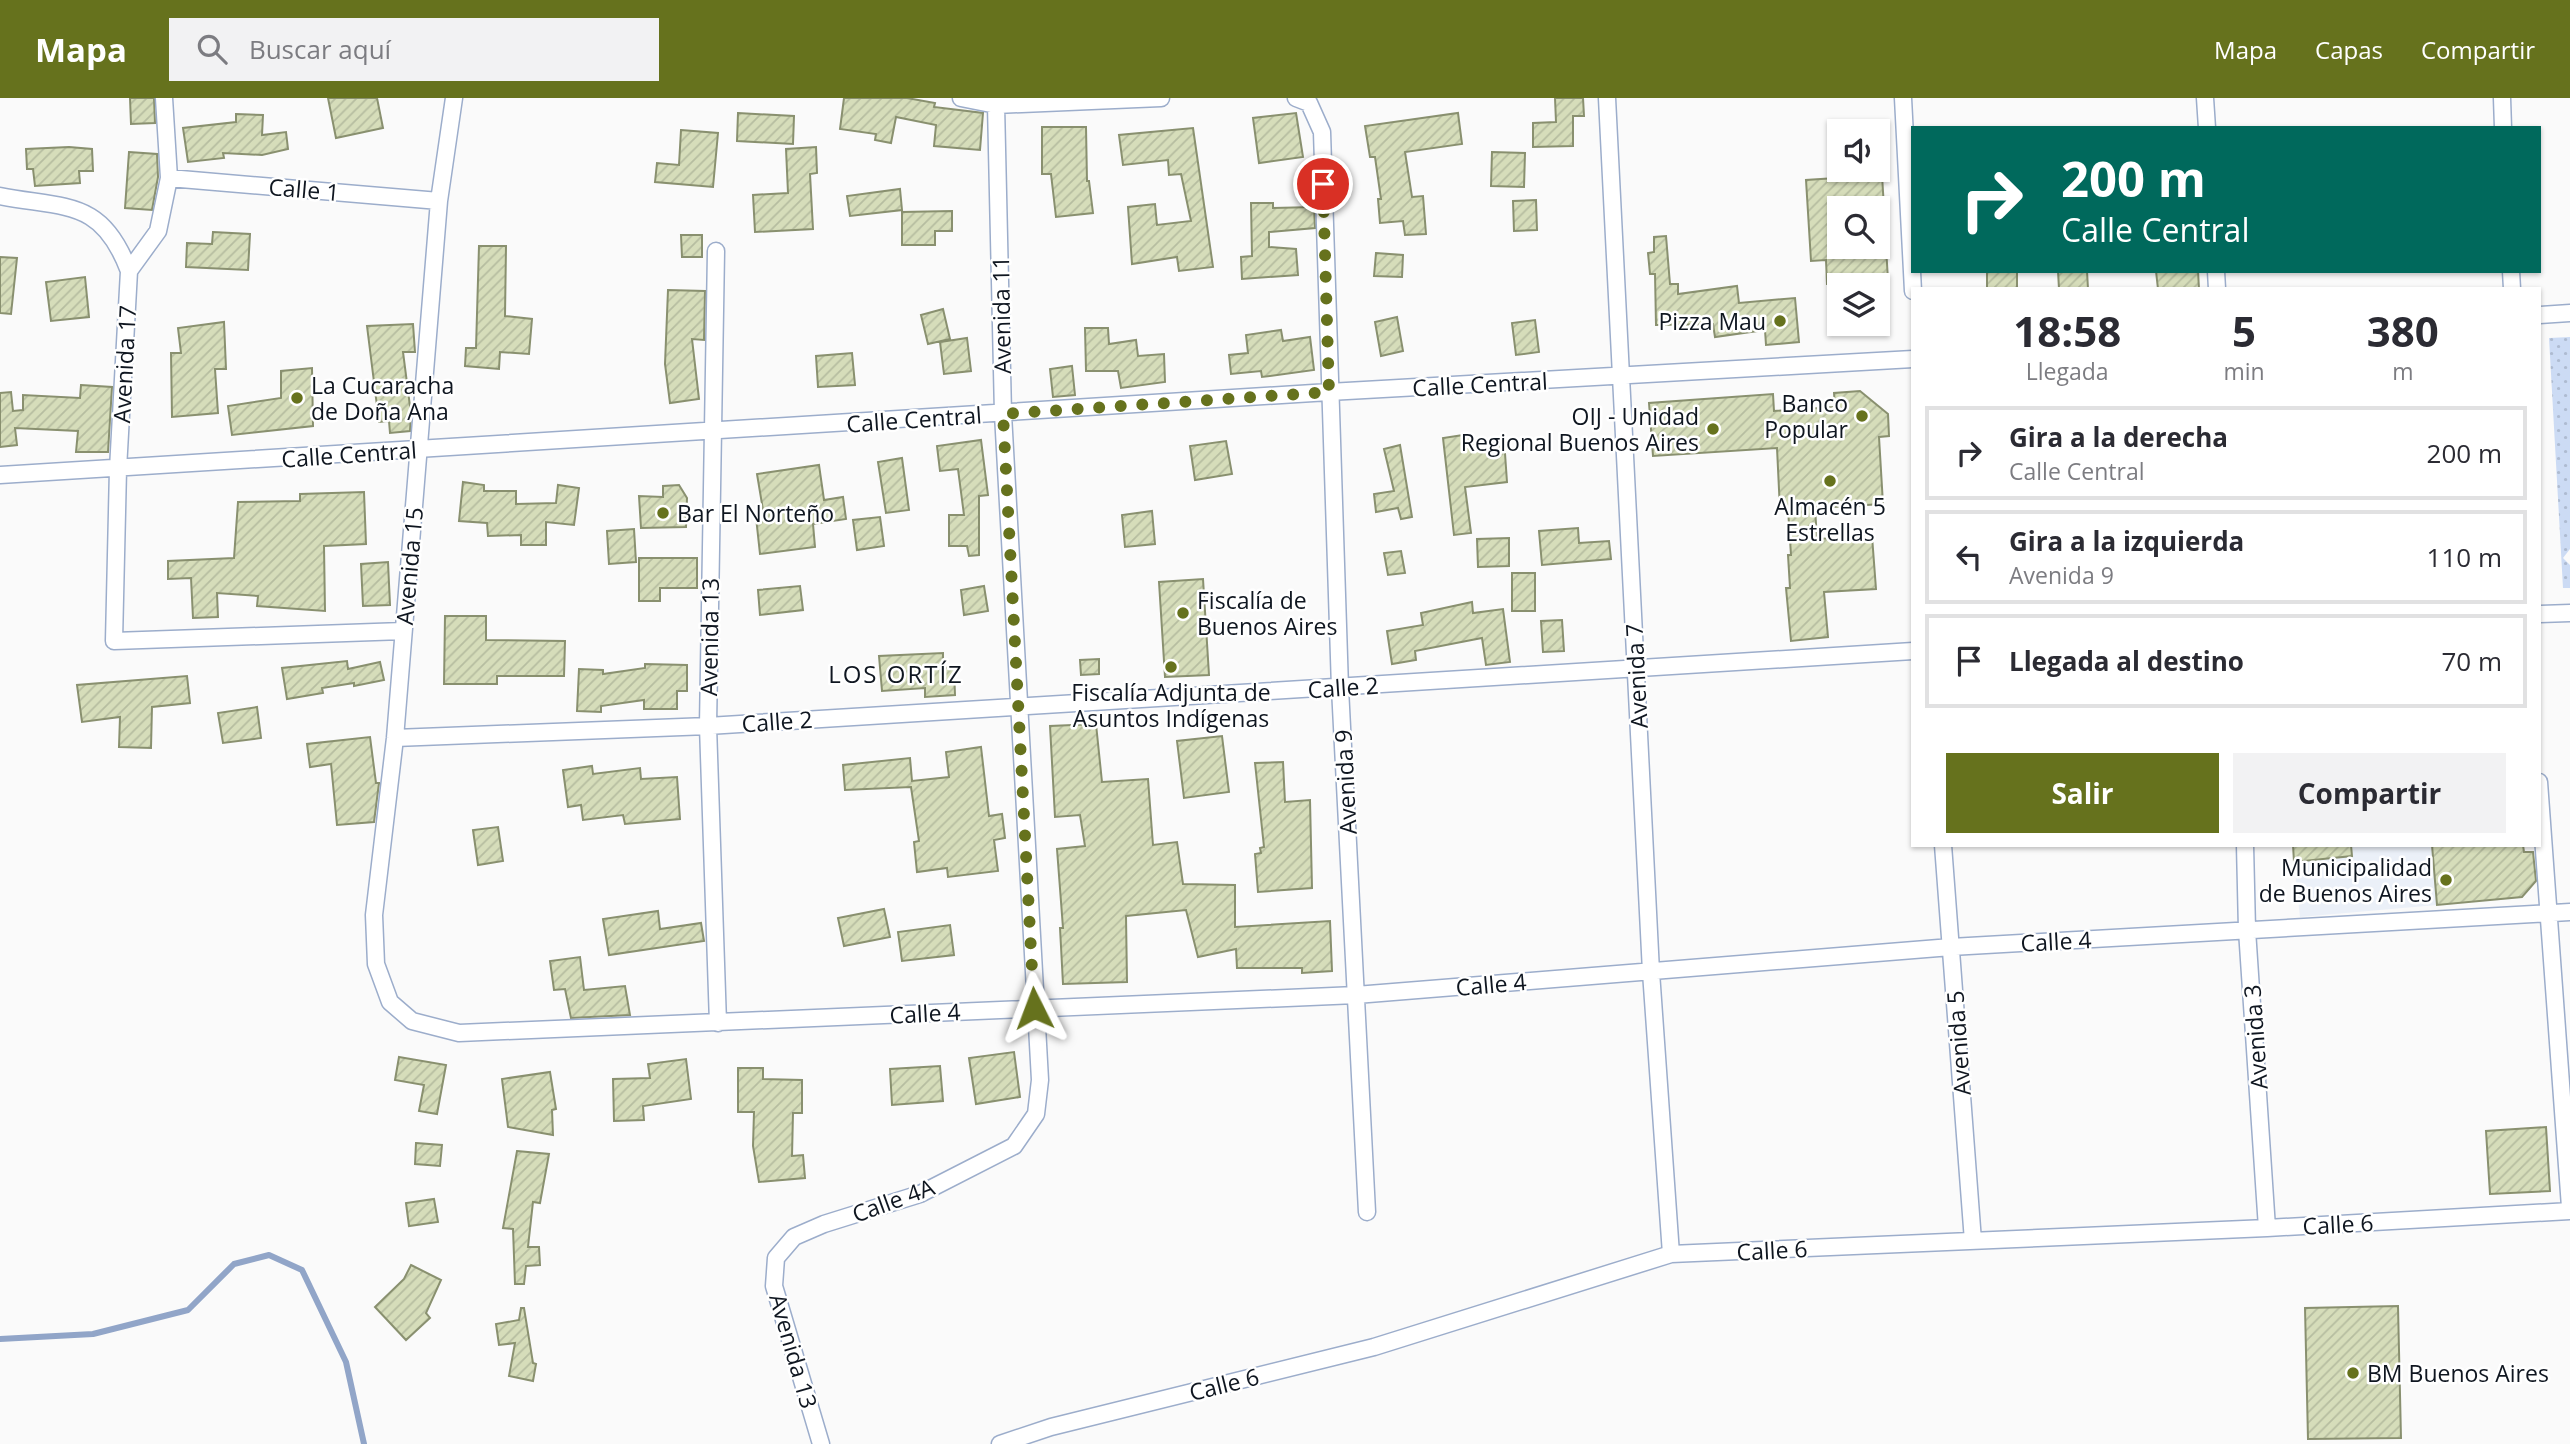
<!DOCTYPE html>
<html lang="es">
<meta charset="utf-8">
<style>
body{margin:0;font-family:"Open Sans",sans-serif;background:#f2f2f3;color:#2b2b33;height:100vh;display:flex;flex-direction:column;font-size:26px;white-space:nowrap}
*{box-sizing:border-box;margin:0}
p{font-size:23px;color:#7c7c81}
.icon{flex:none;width:38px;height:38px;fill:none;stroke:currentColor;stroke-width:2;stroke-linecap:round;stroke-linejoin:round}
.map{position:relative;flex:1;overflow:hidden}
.details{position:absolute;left:1911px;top:189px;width:630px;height:560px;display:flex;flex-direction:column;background:#fff;border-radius:0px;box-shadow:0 2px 5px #0004}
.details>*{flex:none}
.guide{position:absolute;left:1911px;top:28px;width:630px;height:147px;border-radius:0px;box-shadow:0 2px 5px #0004;background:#00695c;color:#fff;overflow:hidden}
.controls{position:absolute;left:1827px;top:21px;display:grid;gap:14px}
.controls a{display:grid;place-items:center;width:63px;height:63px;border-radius:0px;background:#fff;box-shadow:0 2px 5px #0004;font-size:35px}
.pin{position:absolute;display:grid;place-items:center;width:60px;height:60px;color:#fff;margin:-30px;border:4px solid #fff;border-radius:50%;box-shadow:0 2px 7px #0007}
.me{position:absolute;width:77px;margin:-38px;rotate:357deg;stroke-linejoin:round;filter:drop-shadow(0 0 5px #0008)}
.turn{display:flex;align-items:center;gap:24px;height:147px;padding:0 35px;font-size:32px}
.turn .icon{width:91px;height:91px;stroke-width:2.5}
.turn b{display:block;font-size:49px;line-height:60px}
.eta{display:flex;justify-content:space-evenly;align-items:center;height:119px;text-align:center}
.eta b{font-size:42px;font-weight:700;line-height:49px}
.primary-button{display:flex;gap:14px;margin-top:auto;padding:14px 35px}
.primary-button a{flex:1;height:80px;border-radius:0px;background:#66721d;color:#fff;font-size:28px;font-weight:700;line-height:80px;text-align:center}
.primary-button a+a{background:#f2f2f3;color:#2b2b33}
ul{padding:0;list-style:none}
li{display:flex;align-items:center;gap:21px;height:94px;margin:0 14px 10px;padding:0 21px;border:4px solid #e1e1e2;border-radius:0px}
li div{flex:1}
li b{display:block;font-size:26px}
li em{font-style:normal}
header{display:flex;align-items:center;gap:42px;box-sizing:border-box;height:98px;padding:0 35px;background:#66721d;color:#fff}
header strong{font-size:33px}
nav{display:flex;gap:38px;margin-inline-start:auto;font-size:24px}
.search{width:490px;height:63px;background:#f2f2f3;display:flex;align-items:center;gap:18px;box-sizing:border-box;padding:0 24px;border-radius:0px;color:#7c7c81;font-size:26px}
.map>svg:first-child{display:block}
</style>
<header>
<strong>Mapa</strong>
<div class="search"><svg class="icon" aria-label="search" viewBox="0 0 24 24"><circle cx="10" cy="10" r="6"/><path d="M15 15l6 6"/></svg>Buscar aquí</div>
<nav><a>Mapa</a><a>Capas</a><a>Compartir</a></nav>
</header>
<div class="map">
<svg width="2570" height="1346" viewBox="0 0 2570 1346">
<defs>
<pattern id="park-dots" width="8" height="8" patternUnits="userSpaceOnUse" patternTransform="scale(1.75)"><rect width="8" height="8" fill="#ccdbf4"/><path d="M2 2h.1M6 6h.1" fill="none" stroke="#aebbd1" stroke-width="1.8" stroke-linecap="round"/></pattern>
<pattern id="building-hatch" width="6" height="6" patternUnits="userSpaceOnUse" patternTransform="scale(1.75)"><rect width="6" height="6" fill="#d6ddba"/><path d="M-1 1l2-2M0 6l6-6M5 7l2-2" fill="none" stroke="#b6bda0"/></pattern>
</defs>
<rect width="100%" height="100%" fill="#fafafa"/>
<!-- built -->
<path fill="#ebf0f8" d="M2341,747H2432L2437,807L2300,819L2294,764L2342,759Z"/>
<!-- park -->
<path fill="url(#park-dots)" d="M2570,239V451L2563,460L2570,467V490H2563L2549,240Z"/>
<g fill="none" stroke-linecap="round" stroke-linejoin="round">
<!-- stream -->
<path stroke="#91a5c8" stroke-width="6" d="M0,1241L93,1236L188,1212L234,1166L269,1157L302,1172L346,1264L364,1346"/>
</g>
<!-- building -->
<path fill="url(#building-hatch)" stroke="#89906f" stroke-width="2" d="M130,0H154L155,25L131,26Z
M328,0H377L383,30L336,40Z
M844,0H907L935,5L934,9L983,15L980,52L934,48L936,27L896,19L891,45L875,42L876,36L840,31Z
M1555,0H1583L1584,18H1573V48L1533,49V25L1556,24Z
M738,15L794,18L793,46L737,43Z
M1296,15L1303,59L1259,65L1253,20Z
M1458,15L1462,46L1405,54L1412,99L1423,98L1426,136L1405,137L1403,123L1380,125L1378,101H1381L1375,59H1370L1365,28Z
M236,16L263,17L262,37L286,34L288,51L262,57L223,55L224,60L188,64L183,30L236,24Z
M1042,29H1086L1087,83H1089L1093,115L1056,119L1051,76H1042Z
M1193,30L1213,169L1179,173L1177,159L1132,166L1128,109L1155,106L1157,127L1191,123L1181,76L1169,77L1168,62L1123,67L1119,37Z
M681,32L718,35L713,89L655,84L657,65L679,67Z
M69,49L92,51L93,73H79L80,85L35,88L33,71H27L26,51Z
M816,49L817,75L810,76L813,131L755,134L753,97L788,95L786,51Z
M129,54L157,56L158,79L152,112L125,110Z
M1492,54L1525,55L1524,89L1491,88Z
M1882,77L1884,110H1839V149H1886L1888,182L1827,186L1826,162L1811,163L1806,82Z
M900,91L902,112L850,118L847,98Z
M1536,102L1537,132L1514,133L1513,103Z
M1251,105H1273V110L1314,109L1315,130L1269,134V149L1296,151L1298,177L1242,181L1241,159L1252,158Z
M952,113V133H935V147H902V114Z
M213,134L250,136L248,172L186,169L187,145L212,146Z
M681,137H702V159H682Z
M1666,138L1670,186H1678V196L1737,188L1739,205L1795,200L1799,244L1766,247L1765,232L1715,239L1713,226L1656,227L1655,176H1650L1648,155L1654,154V139Z
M479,148H506L505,218L532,221L529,256L500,254L499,271L465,268L466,250H476Z
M1376,155L1403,157L1402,179L1374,178Z
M0,159L17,160L11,216L0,215Z
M1987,173H2017V191H1987Z
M2058,173H2087L2088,191H2059Z
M2156,173H2198L2199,191H2158Z
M85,179L89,219L51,223L46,184Z
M668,192L705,193L704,242L692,241L699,301L670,305L665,266Z
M943,211L950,241L928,246L921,217Z
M1397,219L1403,253L1381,258L1375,224Z
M1535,222L1539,254L1516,257L1512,225Z
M224,224L226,271H215L218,315L172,319L171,255H181L178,230Z
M413,226L415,254H403L411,316L410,333L390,335L389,323L379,324L367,228Z
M1085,230H1108L1109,246L1136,242L1138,258L1164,256L1165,284L1121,290L1118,273H1086Z
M1281,232L1283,243L1310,239L1314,272L1262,279L1261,273L1231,276L1229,257L1248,255L1246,237Z
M967,240L971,273L944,276L940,244Z
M852,255L855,287L818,289L816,258Z
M1072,268L1075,297L1053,299L1050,271Z
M312,270L313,328L232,337L228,308L281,300V273Z
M81,287L112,289L108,354H76L78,333L15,330L17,347L0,349V295L11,294L13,313L23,312V297L80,300Z
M1860,293L1888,316L1889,338L1879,339L1883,406L1815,410L1817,441L1872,438L1876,491L1824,494L1828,539L1791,543L1786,490H1790L1788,457H1791L1788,411L1780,412L1777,350L1653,358L1649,305L1773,296L1774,313L1835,309L1834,295Z
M1470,336L1471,344L1504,341L1507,384L1465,389L1471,435L1454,437L1443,340Z
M981,342L988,397L979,398V457L969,458L967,448H949V417H964L958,371L940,373L937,348Z
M1226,343L1232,376L1195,382L1190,348Z
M1400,347L1412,419L1401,421L1398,410L1376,414L1374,396L1394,393L1384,351Z
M902,360L909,412L886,415L878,364Z
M819,367L824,402L843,399L846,421L813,426L815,449L760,456L756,419L764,418L757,376Z
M463,384L484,387V393H516V406L556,405L558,387L579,390L574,427L546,424V447H521V437L488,438L487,425L459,423Z
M679,387L687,400L686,429L641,430L639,398L663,399V388Z
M364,394L366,446L324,448L325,513L257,508L258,498L217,495L218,519L193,520L191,480L168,481V463L234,460L238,404L300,403V396Z
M1152,413L1155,446L1125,449L1122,417Z
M880,419L884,448L857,452L853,422Z
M1578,430L1579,445L1609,443L1611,461L1542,467L1539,433Z
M634,431L636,464L609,466L607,433Z
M1509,440V468L1478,469L1477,441Z
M1401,453L1405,475L1388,477L1384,455Z
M639,460H697V490H660V503H639Z
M388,464L390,507L363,508L361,466Z
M1512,475H1535V513H1512Z
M1203,481L1209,577L1165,579L1159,484Z
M800,488L803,512L760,517L758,492Z
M984,488L988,513L964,517L961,492Z
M1472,504L1473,515L1503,511L1510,564L1486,567L1482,540L1415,553L1416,562L1392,566L1387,533L1423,527L1421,515Z
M445,518H486V542L565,543L564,578H497V586H444Z
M1562,522L1564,553L1543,554L1541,523Z
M943,555V570L954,569L955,597L925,599V590L882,593L879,558Z
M1099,561V576L1081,577L1080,562Z
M347,563L348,571L380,564L384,582L354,588V585L322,590L323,595L287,601L282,570Z
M645,566L687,567V593H677V611H644V602L601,608V614L577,613L579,571L603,572V576L645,570Z
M187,578L190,605L152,609L151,650L119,649L120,619L82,624L77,587Z
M257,609L261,640L223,645L218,615Z
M1096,626L1102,684L1148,681L1153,747L1177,744L1183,786L1235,787V829L1330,823L1332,873L1302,875V870H1237L1236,851L1198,859L1186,812L1126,818L1127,884L1063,886L1060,830H1063L1057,751L1085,748L1080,717L1055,719L1050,628Z
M1222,638L1229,694L1184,700L1177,643Z
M370,639L376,685H379L374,724L337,727L331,666L310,669L307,646Z
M981,649L989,718L1002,716L1005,740L994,742L998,773L948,779L947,770L917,774L914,744L919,743L911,689L845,692L843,667L910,660L912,683L949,679L946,654Z
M1283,664L1285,704L1310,702L1312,790L1258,794L1255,756L1261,755L1260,750L1264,749L1255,665Z
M592,668L593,676L640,670L641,681L677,679L680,721L625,726L623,717L583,722L581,707L568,709L563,672Z
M498,729L503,763L478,767L473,732Z
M2293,747H2351L2352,758L2294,764Z
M2432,747H2523L2524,754H2533L2536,783L2522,799L2437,807Z
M884,811L890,839L844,848L838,820Z
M658,813L660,831L701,825L704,843L609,857L603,821Z
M950,827L954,857L902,863L898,834Z
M580,859L584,892L625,888L630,917L571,920L565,891L554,892L550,863Z
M1014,954L1020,999L976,1006L969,960Z
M399,959L446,967L437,1016L419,1013L424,987L395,982Z
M686,961L691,1001L643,1008L644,1022L614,1023L613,981L650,980L648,966Z
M940,968L943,1003L892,1007L890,971Z
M738,970H763V981L802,982V1015H793L792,1058L803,1057L805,1080L759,1084L753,1048L754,1014H738Z
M550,974L556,1011L552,1012L553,1037L508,1029L502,981Z
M2546,1029L2550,1093L2490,1096L2486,1033Z
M416,1045L442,1047L440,1068L415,1066Z
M517,1053L549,1056L540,1105L533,1104L528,1149H539L540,1167L526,1168L524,1186H515L513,1131L503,1130Z
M434,1101L438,1124L409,1128L406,1105Z
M411,1167L441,1182L426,1215L430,1220L406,1242L375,1209L404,1181Z
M2398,1208L2401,1340L2308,1341L2305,1210Z
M521,1210H524L533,1265L536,1266L533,1283L509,1278L515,1245L499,1247L496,1226L519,1222Z"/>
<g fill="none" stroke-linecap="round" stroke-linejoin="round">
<!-- street casing -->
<g stroke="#9cadcb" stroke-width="19">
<path id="street" d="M164,0L169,80L158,133L129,173L118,371L114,543L403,533
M454,0L439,103L395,640L374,817L376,866L390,904L412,923L459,935L1356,897L1951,849L2570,814
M961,0L996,7L1161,0
M1296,0L1309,5L1322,34L1340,590L1367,1114
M1607,0L1651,874L1671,1156
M1903,0L1913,193
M2205,0L2207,30
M2502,0L2503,30
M169,80L439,103
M0,98C67,111 102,101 129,173
M716,153L708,628L718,925
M2216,173L2217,191
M2511,173L2512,191
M2539,217L2570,215
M0,377L1329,294L1913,261
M2539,516L2570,515
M395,640L708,628L1913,553
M2539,684L2570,1109
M1943,747L1973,1143
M2245,747L2247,832L2267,1130
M821,1346L774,1188L776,1160L794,1139L824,1126L920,1096L1014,1048L1036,1016L1040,982L1003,316L996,7
M1000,1346L1051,1329L1374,1249L1671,1156L2267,1130L2570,1113"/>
</g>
<!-- street -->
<use href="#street" stroke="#fff" stroke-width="16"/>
</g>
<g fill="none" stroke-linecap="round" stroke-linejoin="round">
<!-- route -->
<path stroke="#66721d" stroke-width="12" stroke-dasharray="0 21.6" d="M1034,910L1003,316L1329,294L1323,86"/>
</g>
<!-- markers -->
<g fill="#66721d" stroke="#fff" stroke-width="2.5">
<circle cx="1780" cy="223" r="7"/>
<circle cx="297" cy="300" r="7"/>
<circle cx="1862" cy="318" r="7"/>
<circle cx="1713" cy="331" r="7"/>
<circle cx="1830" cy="383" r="7"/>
<circle cx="663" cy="415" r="7"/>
<circle cx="1183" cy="515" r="7"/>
<circle cx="1171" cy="569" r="7"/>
<circle cx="2446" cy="782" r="7"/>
<circle cx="2353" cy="1275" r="7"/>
</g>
<g text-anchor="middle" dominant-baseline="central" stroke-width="5" stroke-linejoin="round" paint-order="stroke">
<!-- street labels -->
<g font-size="23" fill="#0f1620" stroke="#fff">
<text transform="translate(304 91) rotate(5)">Calle 1</text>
<text transform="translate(1001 217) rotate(-91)">Avenida 11</text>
<text transform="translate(124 266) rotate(-87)">Avenida 17</text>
<text transform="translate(1480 286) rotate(-3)">Calle Central</text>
<text transform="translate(914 321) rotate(-4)">Calle Central</text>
<text transform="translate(349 356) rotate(-4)">Calle Central</text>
<text transform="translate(409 468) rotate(-85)">Avenida 15</text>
<text transform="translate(709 539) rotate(-89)">Avenida 13</text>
<text transform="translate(1636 578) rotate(-93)">Avenida 7</text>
<text transform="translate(1343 589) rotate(-4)">Calle 2</text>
<text transform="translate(777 623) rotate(-4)">Calle 2</text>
<text transform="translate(1345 684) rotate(-93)">Avenida 9</text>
<text transform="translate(2056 843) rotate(-3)">Calle 4</text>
<text transform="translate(1491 886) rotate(-5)">Calle 4</text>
<text transform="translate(925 915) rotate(-3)">Calle 4</text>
<text transform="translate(2255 939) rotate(-94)">Avenida 3</text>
<text transform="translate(1958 945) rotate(-94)">Avenida 5</text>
<text transform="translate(893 1102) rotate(-20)">Calle 4A</text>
<text transform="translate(2338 1126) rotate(-3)">Calle 6</text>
<text transform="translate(1772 1152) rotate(-3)">Calle 6</text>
<text transform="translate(794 1253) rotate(74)">Avenida 13</text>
<text transform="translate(1224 1286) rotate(-14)">Calle 6</text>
</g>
<!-- poi labels -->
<g font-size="23" fill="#0f1620" stroke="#fff" text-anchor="end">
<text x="1766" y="223">Pizza Mau</text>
<text x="311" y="287" text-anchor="start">La Cucaracha<tspan x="311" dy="26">de Doña Ana</tspan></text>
<text x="1848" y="305">Banco<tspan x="1848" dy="26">Popular</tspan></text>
<text x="1699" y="318">OIJ - Unidad<tspan x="1699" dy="26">Regional Buenos Aires</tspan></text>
<text x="1830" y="408" text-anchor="middle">Almacén 5<tspan x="1830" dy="26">Estrellas</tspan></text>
<text x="677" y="415" text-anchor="start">Bar El Norteño</text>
<text x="1197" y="502" text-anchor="start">Fiscalía de<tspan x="1197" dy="26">Buenos Aires</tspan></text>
<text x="1171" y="594" text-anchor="middle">Fiscalía Adjunta de<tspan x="1171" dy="26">Asuntos Indígenas</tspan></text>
<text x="2432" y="769">Municipalidad<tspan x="2432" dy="26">de Buenos Aires</tspan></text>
<text x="2367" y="1275" text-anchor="start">BM Buenos Aires</text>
</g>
<!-- neighbourhood labels -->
<g font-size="24" letter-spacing="2" fill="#0f1620" stroke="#fff">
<text x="896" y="575">LOS ORTÍZ</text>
</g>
</g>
</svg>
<div class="controls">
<a><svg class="icon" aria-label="sound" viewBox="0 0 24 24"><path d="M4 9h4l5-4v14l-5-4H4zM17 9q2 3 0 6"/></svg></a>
<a><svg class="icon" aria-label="search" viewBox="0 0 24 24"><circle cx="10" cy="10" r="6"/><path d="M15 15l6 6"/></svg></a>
<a><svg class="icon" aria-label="layers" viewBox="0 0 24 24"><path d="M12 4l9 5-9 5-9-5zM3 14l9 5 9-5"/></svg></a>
</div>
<div class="pin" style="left:1323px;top:86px;background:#d93025"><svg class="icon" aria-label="arrive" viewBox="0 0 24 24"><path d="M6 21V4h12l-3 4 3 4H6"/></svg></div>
<svg class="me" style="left:1034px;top:910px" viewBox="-20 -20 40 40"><path d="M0-17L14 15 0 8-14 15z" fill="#66721d" stroke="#fff" stroke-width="4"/></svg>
<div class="guide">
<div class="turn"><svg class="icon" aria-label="right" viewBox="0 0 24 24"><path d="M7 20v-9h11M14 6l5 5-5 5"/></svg><div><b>200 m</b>Calle Central</div></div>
</div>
<section class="details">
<div class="eta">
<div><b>18:58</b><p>Llegada</p></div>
<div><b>5</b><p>min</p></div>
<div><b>380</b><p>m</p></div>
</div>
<ul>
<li><svg class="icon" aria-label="right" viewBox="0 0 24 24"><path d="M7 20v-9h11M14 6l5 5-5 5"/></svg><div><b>Gira a la derecha</b><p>Calle Central</p></div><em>200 m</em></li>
<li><svg class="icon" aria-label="left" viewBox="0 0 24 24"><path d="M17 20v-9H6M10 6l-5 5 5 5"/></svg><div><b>Gira a la izquierda</b><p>Avenida 9</p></div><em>110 m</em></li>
<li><svg class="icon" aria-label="arrive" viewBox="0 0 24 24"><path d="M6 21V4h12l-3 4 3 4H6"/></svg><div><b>Llegada al destino</b></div><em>70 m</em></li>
</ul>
<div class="primary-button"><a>Salir</a><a>Compartir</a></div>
</section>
</div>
